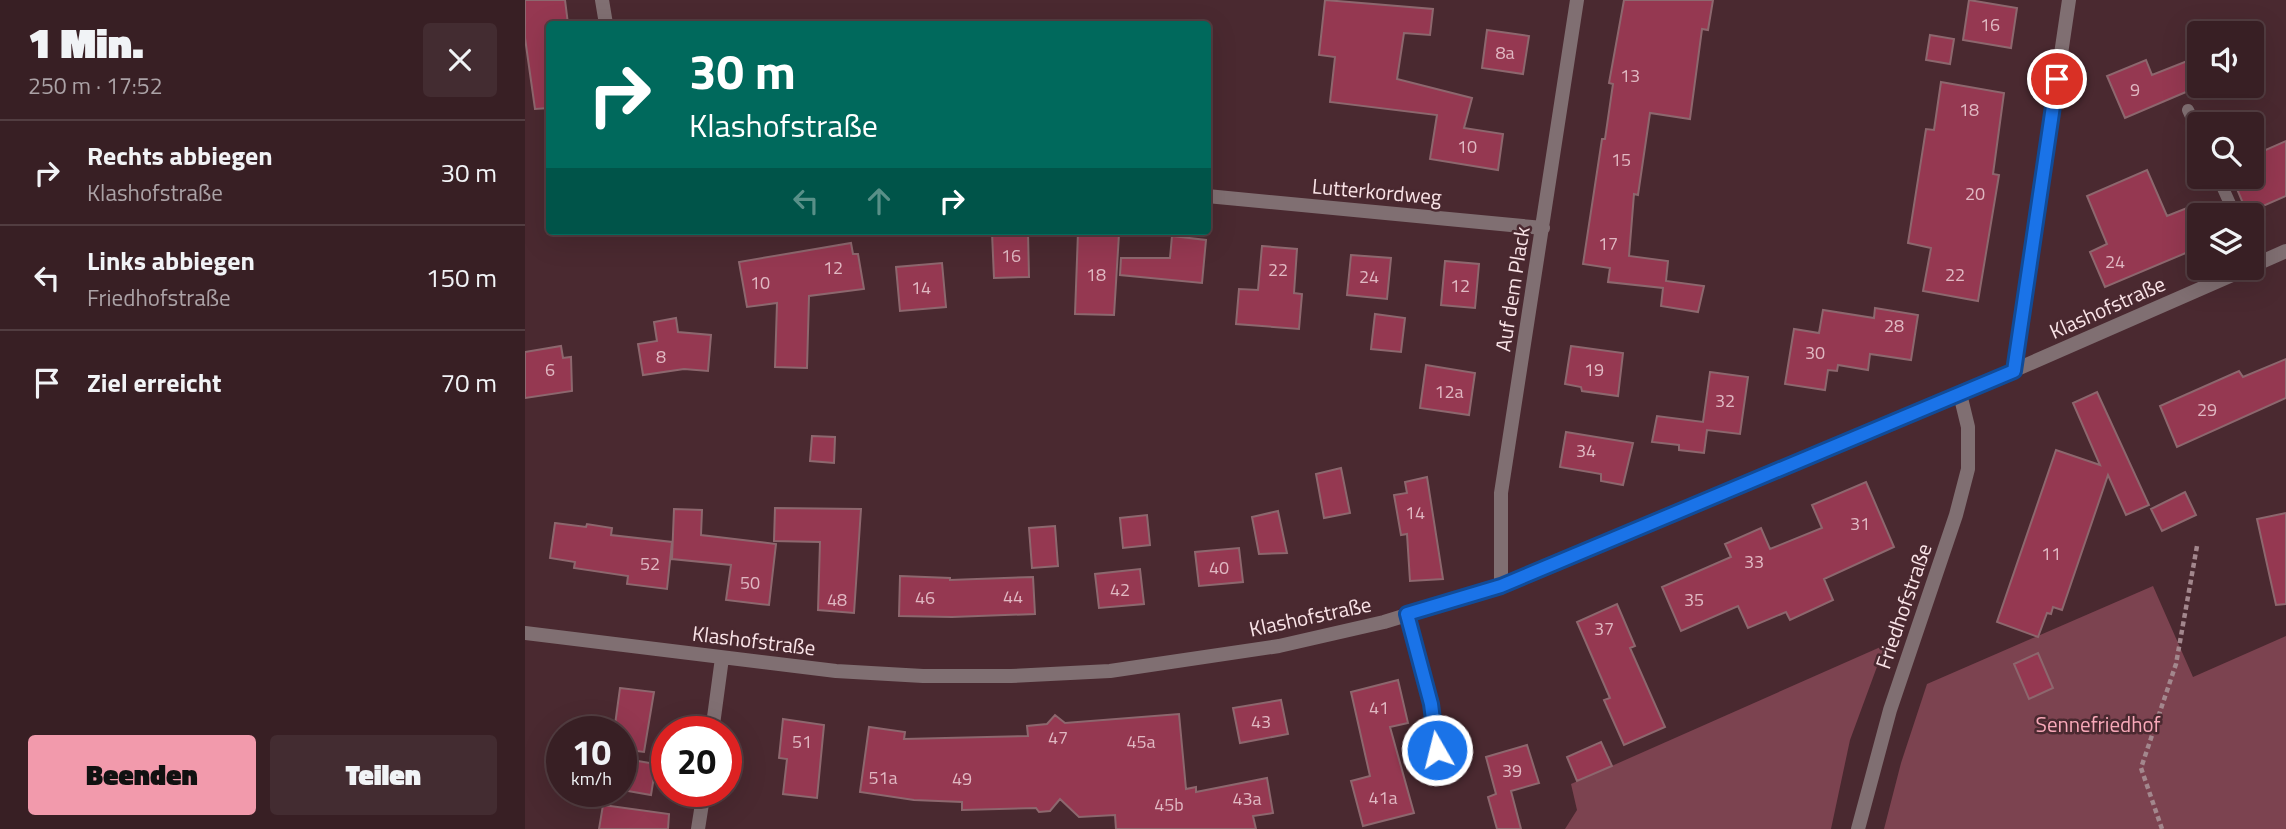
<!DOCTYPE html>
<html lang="de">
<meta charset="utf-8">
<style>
body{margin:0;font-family:"Titillium Web",sans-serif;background:#432c31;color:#f1f3f6;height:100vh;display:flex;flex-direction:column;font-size:26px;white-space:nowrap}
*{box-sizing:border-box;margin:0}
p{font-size:23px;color:#aba2a6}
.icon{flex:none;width:38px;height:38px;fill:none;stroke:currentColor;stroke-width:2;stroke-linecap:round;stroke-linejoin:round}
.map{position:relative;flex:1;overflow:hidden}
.details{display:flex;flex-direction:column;background:#381f24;width:525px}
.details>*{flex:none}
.guide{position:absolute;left:21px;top:21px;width:665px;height:214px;border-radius:7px;box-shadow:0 7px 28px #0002,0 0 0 2px #523d41;background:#00695c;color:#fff;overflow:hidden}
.controls{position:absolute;left:1662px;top:21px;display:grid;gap:14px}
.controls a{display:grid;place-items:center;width:77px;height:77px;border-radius:7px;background:#381f24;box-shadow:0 7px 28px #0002,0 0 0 2px #523d41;font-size:35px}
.speed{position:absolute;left:21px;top:716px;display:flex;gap:14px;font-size:35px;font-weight:700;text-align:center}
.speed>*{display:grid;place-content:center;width:91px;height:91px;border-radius:50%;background:#381f24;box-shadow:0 7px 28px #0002,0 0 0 2px #523d41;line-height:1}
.speed small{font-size:18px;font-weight:400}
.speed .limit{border:10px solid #d22;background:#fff;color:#111}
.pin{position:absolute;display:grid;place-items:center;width:60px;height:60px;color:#fff;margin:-30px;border:4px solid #fff;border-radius:50%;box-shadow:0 2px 7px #0007}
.me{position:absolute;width:77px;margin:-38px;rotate:352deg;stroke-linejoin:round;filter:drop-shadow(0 0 5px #0008)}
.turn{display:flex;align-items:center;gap:24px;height:147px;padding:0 28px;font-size:32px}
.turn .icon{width:91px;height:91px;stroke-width:2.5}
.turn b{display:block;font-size:49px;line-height:60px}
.lanes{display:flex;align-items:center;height:66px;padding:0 28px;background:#0003;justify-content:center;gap:35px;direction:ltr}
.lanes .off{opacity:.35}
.round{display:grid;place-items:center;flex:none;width:74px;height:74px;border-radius:7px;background:#432c31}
.summary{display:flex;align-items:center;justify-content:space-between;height:119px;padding:0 28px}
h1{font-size:42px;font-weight:800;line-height:52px}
.button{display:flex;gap:14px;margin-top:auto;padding:14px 28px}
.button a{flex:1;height:80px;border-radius:7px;background:#f29aac;color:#111;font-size:28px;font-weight:800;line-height:80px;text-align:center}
.button a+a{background:#432c31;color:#f1f3f6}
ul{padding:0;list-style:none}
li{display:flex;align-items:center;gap:21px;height:105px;padding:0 28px;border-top:2px solid #523d41}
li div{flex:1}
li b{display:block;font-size:26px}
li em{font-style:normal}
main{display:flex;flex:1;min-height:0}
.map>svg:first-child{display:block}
</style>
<main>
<section class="details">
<div class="summary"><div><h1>1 Min.</h1><p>250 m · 17:52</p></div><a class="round"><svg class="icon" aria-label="close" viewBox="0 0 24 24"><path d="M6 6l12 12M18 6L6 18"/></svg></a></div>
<ul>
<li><svg class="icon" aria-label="right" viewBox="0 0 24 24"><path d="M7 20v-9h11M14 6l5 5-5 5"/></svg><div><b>Rechts abbiegen</b><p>Klashofstraße</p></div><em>30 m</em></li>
<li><svg class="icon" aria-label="left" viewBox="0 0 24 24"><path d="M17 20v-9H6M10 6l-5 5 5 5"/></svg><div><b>Links abbiegen</b><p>Friedhofstraße</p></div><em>150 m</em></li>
<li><svg class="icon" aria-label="arrive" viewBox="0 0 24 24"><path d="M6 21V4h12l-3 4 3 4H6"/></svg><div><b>Ziel erreicht</b></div><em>70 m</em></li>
</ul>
<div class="button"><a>Beenden</a><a>Teilen</a></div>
</section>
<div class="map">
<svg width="1761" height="829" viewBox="0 0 1761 829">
<rect width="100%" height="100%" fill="#4a2930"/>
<!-- green -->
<path fill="#7c4350" d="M1628,586L1668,677L1761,636V829H1359L1376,763L1402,684Z
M1360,645L1325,740L1306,829H1040L1052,810L1046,784Z"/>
<!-- building -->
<path fill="#953851" stroke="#8d676e" stroke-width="2" d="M0,0H40L43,24H24V108L10,109L0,38Z
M800,0L908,9L905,35L879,33L872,79L947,98L939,128L978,134L973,170L905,159L912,115L805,102L810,57L794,55Z
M1099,0H1188L1183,30L1177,29L1165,119L1125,113L1113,195L1109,194L1104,256L1143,261L1141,281L1179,286L1173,312L1136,306L1138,288L1083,282L1085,268L1058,264L1077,139H1080L1088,84L1084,83Z
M1444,0L1492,8L1486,48L1438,40Z
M962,30L1004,36L998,74L957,68Z
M1405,35L1429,39L1425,64L1401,60Z
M1675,56V86L1600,118L1582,76L1621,60L1627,75Z
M1416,82L1479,93L1468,174L1474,175L1453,301L1398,291L1406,248L1383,243L1401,129L1409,130Z
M1761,141V196L1722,213L1707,177H1727V156Z
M1622,170L1642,216L1667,206L1675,224V247L1580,287L1565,252L1582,244L1562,196Z
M503,232L504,277L469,278L467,233Z
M553,232L594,234L589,315L550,314Z
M647,236L681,240L677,283L595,275L596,258H645Z
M326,243L328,254H333L339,289L284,296L282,368L250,367L252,303L222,307L214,262Z
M737,246L772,249L769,293L777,294L774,329L711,324L714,289L733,290Z
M826,255L866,258L862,299L822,295Z
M920,261L954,264L950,308L916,305Z
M417,263L421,307L375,311L371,267Z
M1350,308L1393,315L1386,360L1345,354L1343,370L1313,365L1312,371L1303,370L1300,390L1260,384L1269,329L1294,333L1298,310L1349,318Z
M850,314L880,318L876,352L846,349Z
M151,318L153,332L186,335L183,371L159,369L118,375L113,344L132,341L129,322Z
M36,346L38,358L46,357L47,391L0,398V352Z
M1046,346L1098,353L1093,396L1057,391L1056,387L1040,384Z
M1761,359V398L1652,447L1635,406L1714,371L1718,377Z
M901,365L950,373L944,415L895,408Z
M1185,372L1223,377L1215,434L1182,430L1179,453L1154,450V445L1127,442L1132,416L1178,422Z
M1572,392L1624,505L1601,515L1583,475L1537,610L1528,607L1526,614L1522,613L1513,637L1472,622L1531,450L1575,465L1548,403Z
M1041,432L1108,443L1098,485L1076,481V474L1035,467Z
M287,436L310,437L309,463L285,461Z
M816,468L825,513L799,518L791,474Z
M902,477L918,579L885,581L882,534L876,535L869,495L882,493L880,482Z
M1341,482L1369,547L1299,579L1308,600L1265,620L1261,612L1223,628L1213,606L1156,631L1137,587L1206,557L1200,544L1236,528L1245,549L1297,528L1287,505Z
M1660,492L1671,515L1637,531L1626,509Z
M250,508L336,509L329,613L293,610L295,542L249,541Z
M149,509L177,510L176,535L251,544L244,605L201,600L206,565L147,559Z
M753,511L762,553L734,554L727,517Z
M1761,513V604L1751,605L1732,519Z
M622,515L625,545L598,548L595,518Z
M30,523L61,527L62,524L87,528L86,535L147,542L142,589L102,584L103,576L49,568L50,562L25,558Z
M530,526L533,566L507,568L504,528Z
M714,548L718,582L674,586L670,552Z
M615,569L619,604L574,608L570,574Z
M375,576L425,578V580L508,577L510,614L427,617L374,616Z
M1092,604L1110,646L1105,648L1140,727L1099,745L1079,700L1085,698L1052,622Z
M1513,653L1528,688L1504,699L1489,664Z
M873,680L883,723L865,727L889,813L838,826L826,781L845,776L826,692Z
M95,688L129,692L119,752L96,749V732H89Z
M756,700L763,734L715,743L708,708Z
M654,714L661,789L671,787V792L742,778L748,813L728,816L731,829H591L590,815L554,817L535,799L525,811L514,812L511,808L437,810V802L389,800L335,792L344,727L380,732L379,739L503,736L502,726L522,724L530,715L540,723Z
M258,719L299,725L292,798L258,794L262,759L254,758Z
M1076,742L1087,766L1052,781L1042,757Z
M1002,745L1014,783L986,791L996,829H972L963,797L971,794L961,757Z
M101,759L131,764L126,795L97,790Z
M78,805L144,814L143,829H74Z"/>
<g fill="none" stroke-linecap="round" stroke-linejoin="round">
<!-- path -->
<path stroke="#a3878d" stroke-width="4.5" stroke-dasharray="5 3.5" stroke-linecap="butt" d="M1637,829L1616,768L1651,664L1672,546"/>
<!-- lane -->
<path stroke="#806f72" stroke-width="12" d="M1663,110L1675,136
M1693,177L1710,215
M882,614L906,704L916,773"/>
<!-- street -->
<path stroke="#806f72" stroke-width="14" d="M77,0L81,24
M682,196L1018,228
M1727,266L1761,251
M1489,371L1544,0
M976,586V493L1052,0
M0,633L311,671L398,676H486L585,671L754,646L859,622L976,586L1435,394L1723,268
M187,732L197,658
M173,829L179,791
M1333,829L1365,710L1431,515L1443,469V427L1435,394"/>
</g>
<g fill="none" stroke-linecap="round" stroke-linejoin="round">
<!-- route casing -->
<g stroke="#114b97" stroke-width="18">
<path id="route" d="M912,750L906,704L882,614L976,586L1489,371L1532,79"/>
</g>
<!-- route -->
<use href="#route" stroke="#1a73e8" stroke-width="12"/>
</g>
<g text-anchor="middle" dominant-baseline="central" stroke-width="5" stroke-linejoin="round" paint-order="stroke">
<!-- number labels -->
<g font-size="18" fill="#e0b8c2">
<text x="1465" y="24">16</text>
<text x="980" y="52">8a</text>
<text x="1105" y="75">13</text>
<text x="1610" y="89">9</text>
<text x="1444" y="109">18</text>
<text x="942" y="146">10</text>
<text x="1096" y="159">15</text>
<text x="1450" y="193">20</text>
<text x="1083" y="243">17</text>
<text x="486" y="255">16</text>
<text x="1590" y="261">24</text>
<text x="308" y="267">12</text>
<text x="753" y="269">22</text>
<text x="571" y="274">18</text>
<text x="1430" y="274">22</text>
<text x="844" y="276">24</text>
<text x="235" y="282">10</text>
<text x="935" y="285">12</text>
<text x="396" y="287">14</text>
<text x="1369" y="325">28</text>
<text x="1290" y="352">30</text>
<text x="136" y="356">8</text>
<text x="25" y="369">6</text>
<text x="1069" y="369">19</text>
<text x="924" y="391">12a</text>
<text x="1200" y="400">32</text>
<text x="1682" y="409">29</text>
<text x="1061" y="450">34</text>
<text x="890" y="512">14</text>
<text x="1335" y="523">31</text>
<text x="1526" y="553">11</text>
<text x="1229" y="561">33</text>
<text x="125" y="563">52</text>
<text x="694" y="567">40</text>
<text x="225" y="582">50</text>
<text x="595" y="589">42</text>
<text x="488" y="596">44</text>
<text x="400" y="597">46</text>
<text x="312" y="599">48</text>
<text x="1169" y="599">35</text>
<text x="1079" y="628">37</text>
<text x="854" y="707">41</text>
<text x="736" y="721">43</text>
<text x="533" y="737">47</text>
<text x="277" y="741">51</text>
<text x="616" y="741">45a</text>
<text x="987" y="770">39</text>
<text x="358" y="777">51a</text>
<text x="437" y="778">49</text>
<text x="858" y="797">41a</text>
<text x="722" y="798">43a</text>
<text x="644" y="804">45b</text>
</g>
<!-- street labels -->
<g font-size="21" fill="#f9e3e7" stroke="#4a2930">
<text transform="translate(852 191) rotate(5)">Lutterkordweg</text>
<text transform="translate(987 289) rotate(-81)">Auf dem Plack</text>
<text transform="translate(1582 307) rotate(-24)">Klashofstraße</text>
<text transform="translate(1378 606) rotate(-71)">Friedhofstraße</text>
<text transform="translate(785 616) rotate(-12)">Klashofstraße</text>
<text transform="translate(229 640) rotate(7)">Klashofstraße</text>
</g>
<!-- park labels -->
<g font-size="21" fill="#f8a9b9" stroke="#4a2930">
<text x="1573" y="724">Sennefriedhof</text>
</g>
</g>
</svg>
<div class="controls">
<a><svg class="icon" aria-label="sound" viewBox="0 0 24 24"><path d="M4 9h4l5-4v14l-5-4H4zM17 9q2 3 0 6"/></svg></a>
<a><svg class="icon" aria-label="search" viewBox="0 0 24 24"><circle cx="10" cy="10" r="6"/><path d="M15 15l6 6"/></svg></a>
<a><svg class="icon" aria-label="layers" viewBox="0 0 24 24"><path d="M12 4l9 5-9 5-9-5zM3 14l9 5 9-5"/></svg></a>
</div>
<div class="speed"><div>10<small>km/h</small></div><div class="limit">20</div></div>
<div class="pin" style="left:1532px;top:79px;background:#d93025"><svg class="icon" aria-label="arrive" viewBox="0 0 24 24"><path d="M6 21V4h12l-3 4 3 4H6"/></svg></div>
<svg class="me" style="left:912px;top:750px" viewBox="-20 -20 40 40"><circle r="17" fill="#1a73e8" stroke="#fff" stroke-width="3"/><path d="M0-11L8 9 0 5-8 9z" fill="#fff"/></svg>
<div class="guide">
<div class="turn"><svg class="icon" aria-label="right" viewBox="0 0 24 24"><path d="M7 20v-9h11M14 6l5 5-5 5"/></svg><div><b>30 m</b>Klashofstraße</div></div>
<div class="lanes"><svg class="icon off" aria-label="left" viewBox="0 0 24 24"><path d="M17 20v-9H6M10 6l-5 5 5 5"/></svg><svg class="icon off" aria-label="ahead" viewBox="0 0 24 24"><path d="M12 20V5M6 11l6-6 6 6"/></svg><svg class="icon" aria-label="right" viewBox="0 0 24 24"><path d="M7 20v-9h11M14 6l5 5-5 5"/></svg></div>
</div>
</div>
</main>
